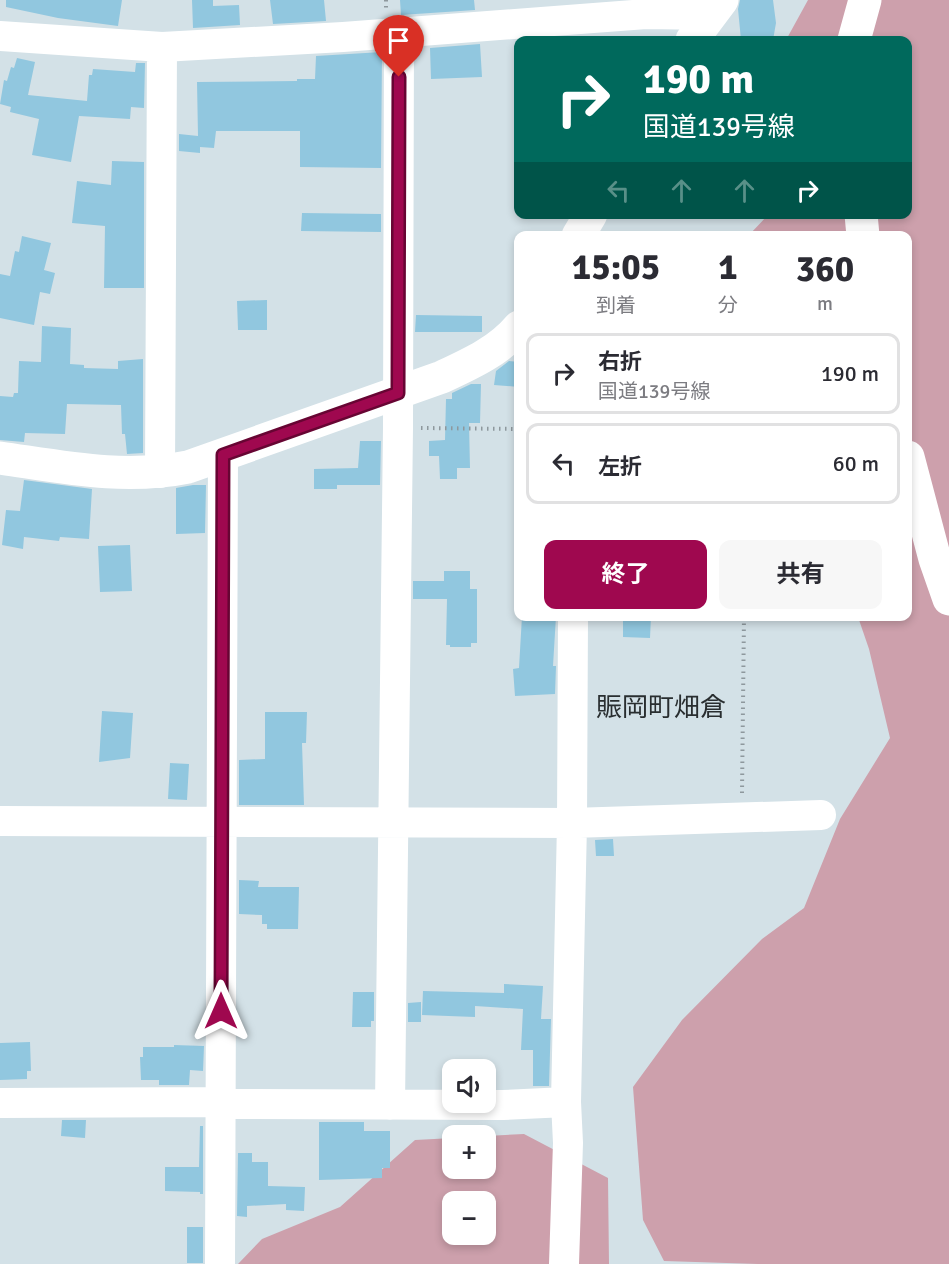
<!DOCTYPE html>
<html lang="ja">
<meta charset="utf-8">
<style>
body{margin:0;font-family:Signika,"Noto Sans JP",sans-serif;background:#f7f7f7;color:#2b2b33;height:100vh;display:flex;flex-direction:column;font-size:22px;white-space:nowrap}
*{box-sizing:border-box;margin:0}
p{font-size:20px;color:#7c7c81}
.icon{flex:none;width:33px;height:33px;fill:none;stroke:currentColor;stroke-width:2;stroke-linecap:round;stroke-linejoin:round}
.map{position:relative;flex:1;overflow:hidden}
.details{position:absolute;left:514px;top:231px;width:398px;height:390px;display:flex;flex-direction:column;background:#fff;border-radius:12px;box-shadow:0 3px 9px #0003}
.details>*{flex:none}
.top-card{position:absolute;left:514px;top:36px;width:398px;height:183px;border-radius:12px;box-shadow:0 3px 9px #0003;background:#00695c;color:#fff;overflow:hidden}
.tools{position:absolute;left:442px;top:1059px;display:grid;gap:12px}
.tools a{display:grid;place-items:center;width:54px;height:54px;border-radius:12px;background:#fff;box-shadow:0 3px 9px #0003;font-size:30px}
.pin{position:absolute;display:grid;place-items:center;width:51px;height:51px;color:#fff;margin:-62px -26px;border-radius:50% 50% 50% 0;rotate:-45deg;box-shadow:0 0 6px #0007}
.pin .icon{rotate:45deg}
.me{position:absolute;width:66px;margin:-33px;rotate:0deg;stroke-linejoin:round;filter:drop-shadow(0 0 4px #0008)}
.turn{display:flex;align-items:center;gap:21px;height:126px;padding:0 30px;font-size:27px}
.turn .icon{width:78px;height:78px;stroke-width:2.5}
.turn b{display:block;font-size:42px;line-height:51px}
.lanes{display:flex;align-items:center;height:57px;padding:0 30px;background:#0003;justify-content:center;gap:30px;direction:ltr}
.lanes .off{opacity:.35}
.eta{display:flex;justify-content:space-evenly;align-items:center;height:102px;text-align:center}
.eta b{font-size:36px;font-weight:700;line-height:42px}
.cta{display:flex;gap:12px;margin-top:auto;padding:12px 30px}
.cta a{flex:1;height:69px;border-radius:12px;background:#9f084f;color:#fff;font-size:24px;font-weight:700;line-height:69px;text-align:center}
.cta a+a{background:#f7f7f7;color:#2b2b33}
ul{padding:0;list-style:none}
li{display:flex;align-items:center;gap:18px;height:81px;margin:0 12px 9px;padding:0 18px;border:3px solid #e1e1e2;border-radius:12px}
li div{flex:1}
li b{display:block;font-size:22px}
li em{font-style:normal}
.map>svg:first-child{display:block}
</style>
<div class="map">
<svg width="949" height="1264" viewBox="0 0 949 1264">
<rect width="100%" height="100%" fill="#d3e1e7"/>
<!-- green -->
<path fill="#cda0ac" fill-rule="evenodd" d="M808,0H949V1264H758L664,1261L643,1220L633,1087L682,1020L762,939L804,908L840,819L890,738L869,649L858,617L908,616V236L749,235L768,215L908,214V40H786Z
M524,1134L608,1178L609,1264H238L262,1239L340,1207L415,1140L453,1138V1168H486V1136ZM453,1202H486V1234H453Z"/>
<!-- building -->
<path fill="#91c7df" d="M6,0H122L118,26L58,18L6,7Z
M192,0H213V6L239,5L240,25L193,28Z
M270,0H324L326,21L273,24Z
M400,0H474L475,10L401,15Z
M740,0H773L776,23L773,40H741L738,9Z
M480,44L482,77L431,79L430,48Z
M382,52L381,168L300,167V131H216L214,148L200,147V153L179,151V134L198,136L197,82L297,81V79H315L316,56Z
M17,58L35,62L28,95L87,101L89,75H92L93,69L135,72L136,63H145L144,108L131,107L130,119L79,116L71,162L32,155L39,119L10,112L11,107L0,104L4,80L7,81L11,67L14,68Z
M112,161L144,162V288H104L105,226L72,223L77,181L111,185Z
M302,213L381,214V232L301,231Z
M22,236L51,243L44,270L55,273L50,294L40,292L34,325L0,318V274L10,276L15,251L19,252Z
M267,300V330H238L237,301Z
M416,315L482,316V332H415Z
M42,326L71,328L70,364L84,365V368L118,369V361L143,359V453L127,454L125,434H122L121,405L67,404L65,434L25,433L24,442L0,440V396L13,397L14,393H18L19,361L41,362Z
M509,361L519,362V387L494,385L496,371Z
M471,384H481L480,423H469L470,468H457V479H440L439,456H429V441L445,440L446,399H452V393Z
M360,441H381L380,485H337V489H314V469L358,468Z
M24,480L92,489L89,539L60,537L59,541L24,537L23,549L2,545L6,510L20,511Z
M193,485H206L205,533L176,534V488Z
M130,545L132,591L100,592L98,546Z
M444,571H470V589H477V643H471V647H450V645H446L447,599H413V581H444Z
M522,616H556L553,666H556L555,694L515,696L513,669L519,668Z
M623,616H651L650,638L623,637Z
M102,711L133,713L130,758L99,762Z
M265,712H307L306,743H302L304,805H239V760L265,759Z
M170,763L189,764L187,800L168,799Z
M613,839L614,856H596L595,840Z
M239,880L259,881L258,887H299L298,929H267V924H262V915L239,914Z
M504,984L543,986L541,1019H551L549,1086H533V1050H521L523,1009L475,1006V1017L422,1015L423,991L504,993Z
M353,992H374V1021H371V1027H352Z
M421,1002V1022H408V1003Z
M30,1042L31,1071H27V1079L0,1080V1043Z
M174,1045L204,1046L203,1071L190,1070L189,1085H159V1080H141L140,1057H143V1047H174Z
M62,1120H86L85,1138L61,1136Z
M319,1122H364V1131H390V1168H382V1178L319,1180Z
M200,1126H203V1194H200V1192L165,1191V1167H199Z
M238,1153H252V1162H268V1186L305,1187L304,1211L286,1210V1204L247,1206V1217L237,1216Z
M187,1227H203V1263H187Z"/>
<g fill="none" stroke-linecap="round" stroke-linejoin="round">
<!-- path -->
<path stroke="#8e989d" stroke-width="4" stroke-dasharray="1.5 4.5" stroke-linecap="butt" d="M386,0V12
M421,428L519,429
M742,793L744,616"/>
<!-- minor -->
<path stroke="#fff" stroke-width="30" d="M0,36L162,47L343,37L646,14L711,15
M160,473L162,47
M0,821L572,823L821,815
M0,1103L220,1102L227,1104L503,1105L566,1102
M390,1105L398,427L399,32
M220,1264L223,455
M564,1264L568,1143L566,1102L572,823L573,616"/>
<!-- highway -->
<path stroke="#fff" stroke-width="33" d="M692,40L722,0
M854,40L865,0
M861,214L863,236
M578,236L591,214
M908,457L935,559L949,599
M0,458C63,467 124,480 188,467L442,377C470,364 499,351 519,327"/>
</g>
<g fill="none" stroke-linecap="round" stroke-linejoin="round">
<!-- route casing -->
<g stroke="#670533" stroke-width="15">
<path id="route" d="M221,1011L223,455L398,393L399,77"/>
</g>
<!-- route -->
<use href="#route" stroke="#9f084f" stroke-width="10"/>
</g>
<g text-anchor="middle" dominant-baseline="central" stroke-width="4.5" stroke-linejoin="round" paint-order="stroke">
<!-- quarter labels -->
<g font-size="26" fill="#292e30" stroke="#d3e1e7">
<text x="661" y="708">賑岡町畑倉</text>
</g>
</g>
</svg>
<div class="tools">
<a><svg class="icon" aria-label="sound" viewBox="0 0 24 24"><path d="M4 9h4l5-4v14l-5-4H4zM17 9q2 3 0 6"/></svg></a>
<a>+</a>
<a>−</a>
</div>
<div class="pin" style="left:399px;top:77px;background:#d93025"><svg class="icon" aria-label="arrive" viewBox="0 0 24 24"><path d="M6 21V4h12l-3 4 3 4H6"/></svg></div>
<svg class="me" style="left:221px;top:1011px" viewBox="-20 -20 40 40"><path d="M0-17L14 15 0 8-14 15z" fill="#9f084f" stroke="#fff" stroke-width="4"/></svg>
<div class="top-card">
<div class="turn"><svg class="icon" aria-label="right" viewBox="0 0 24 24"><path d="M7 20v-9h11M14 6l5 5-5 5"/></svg><div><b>190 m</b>国道139号線</div></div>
<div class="lanes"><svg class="icon off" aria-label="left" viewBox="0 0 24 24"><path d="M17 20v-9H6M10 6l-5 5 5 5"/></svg><svg class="icon off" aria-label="ahead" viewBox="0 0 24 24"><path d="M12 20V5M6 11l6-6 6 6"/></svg><svg class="icon off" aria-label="ahead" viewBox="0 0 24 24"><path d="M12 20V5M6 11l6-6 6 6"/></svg><svg class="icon" aria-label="right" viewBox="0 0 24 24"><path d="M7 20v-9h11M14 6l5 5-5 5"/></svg></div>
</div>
<section class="details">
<div class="eta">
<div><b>15:05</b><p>到着</p></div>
<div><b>1</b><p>分</p></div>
<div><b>360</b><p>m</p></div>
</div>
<ul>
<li><svg class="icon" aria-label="right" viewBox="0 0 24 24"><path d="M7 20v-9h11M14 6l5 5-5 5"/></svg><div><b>右折</b><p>国道139号線</p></div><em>190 m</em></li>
<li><svg class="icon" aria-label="left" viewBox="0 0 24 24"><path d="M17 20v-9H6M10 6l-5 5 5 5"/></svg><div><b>左折</b></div><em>60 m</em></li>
</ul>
<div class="cta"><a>終了</a><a>共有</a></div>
</section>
</div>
